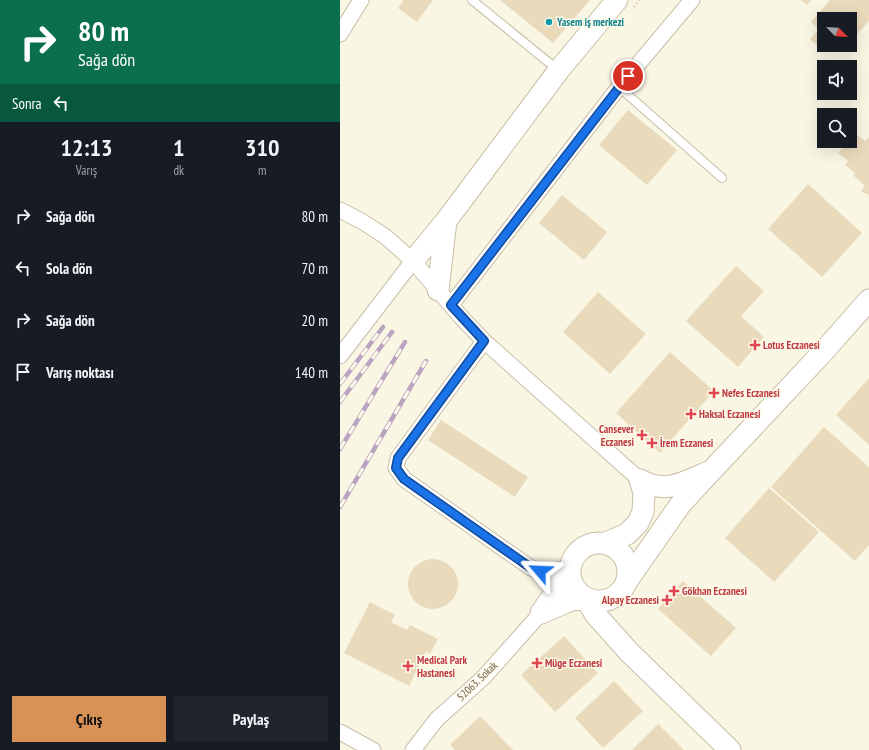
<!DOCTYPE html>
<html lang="tr">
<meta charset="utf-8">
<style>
body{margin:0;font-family:"PT Sans Narrow",sans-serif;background:#20242c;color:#f1f3f6;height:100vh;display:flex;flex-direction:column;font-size:15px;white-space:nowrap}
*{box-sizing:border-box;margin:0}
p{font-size:13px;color:#9ea1a6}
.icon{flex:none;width:22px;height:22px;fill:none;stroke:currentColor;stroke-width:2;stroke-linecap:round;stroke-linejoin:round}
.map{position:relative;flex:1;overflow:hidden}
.drawer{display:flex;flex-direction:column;background:#171b24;width:340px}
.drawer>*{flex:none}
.banner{background:#0b6e4f;color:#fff;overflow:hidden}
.needle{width:26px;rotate:114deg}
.buttons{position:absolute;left:477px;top:12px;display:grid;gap:8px}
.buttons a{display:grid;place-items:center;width:40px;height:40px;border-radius:0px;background:#171b24;box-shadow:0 4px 16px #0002;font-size:20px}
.pin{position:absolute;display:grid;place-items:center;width:34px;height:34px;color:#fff;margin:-17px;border:2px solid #fff;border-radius:50%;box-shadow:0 1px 4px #0007}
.me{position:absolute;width:44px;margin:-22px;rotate:296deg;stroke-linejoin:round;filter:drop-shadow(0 0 3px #0008)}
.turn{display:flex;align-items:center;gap:14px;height:84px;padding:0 12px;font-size:18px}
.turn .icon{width:52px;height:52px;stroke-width:2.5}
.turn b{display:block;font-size:28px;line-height:34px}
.then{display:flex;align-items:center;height:38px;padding:0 12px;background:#0003;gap:8px;font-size:15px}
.eta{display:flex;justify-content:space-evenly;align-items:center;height:68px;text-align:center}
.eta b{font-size:24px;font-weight:600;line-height:28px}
.cta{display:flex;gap:8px;margin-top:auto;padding:8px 12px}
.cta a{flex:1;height:46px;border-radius:0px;background:#d89255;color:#111;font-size:16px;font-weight:600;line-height:46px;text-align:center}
.cta a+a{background:#20242c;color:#f1f3f6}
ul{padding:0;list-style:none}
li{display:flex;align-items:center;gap:12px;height:52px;padding:0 12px}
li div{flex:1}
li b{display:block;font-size:15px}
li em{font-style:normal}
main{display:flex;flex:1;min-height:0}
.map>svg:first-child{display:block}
</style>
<main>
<section class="drawer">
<div class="banner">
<div class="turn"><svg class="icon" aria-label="right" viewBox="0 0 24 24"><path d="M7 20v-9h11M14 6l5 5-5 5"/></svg><div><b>80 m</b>Sağa dön</div></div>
<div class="then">Sonra<svg class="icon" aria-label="left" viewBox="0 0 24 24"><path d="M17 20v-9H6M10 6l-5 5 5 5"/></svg></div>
</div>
<div class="eta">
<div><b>12:13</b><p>Varış</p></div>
<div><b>1</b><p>dk</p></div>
<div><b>310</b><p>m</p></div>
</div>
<ul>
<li><svg class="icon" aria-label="right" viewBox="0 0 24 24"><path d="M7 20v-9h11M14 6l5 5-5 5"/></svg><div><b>Sağa dön</b></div><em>80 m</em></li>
<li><svg class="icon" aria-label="left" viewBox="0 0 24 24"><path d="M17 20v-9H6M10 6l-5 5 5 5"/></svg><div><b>Sola dön</b></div><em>70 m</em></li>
<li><svg class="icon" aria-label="right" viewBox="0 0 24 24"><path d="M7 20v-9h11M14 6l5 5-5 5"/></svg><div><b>Sağa dön</b></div><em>20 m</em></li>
<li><svg class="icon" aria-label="arrive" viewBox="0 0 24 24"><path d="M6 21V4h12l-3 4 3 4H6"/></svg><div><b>Varış noktası</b></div><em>140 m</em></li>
</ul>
<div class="cta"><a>Çıkış</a><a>Paylaş</a></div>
</section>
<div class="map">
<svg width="529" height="750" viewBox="0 0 529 750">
<rect width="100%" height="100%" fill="#faf6e4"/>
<!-- building -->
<path fill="#eadabc" d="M64,0H93L77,22L58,8Z
M160,0H250L213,43Z
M461,0H471L467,5Z
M490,0H529V21L510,42V19H484V45L481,49L470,39L479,29L471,22Z
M288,110L337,150L307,185L259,145Z
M515,133L525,141L529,137V195L521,191L525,186L513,175L515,173L505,165L508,161L498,153L508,141H510V139Z
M468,184L522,233L482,277L428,229Z
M222,195L267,232L244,260L199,223Z
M396,266L424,291L401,316L424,337L398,367L346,321Z
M258,292L306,334L270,374L223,332Z
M330,352L374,391L320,453L276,413Z
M529,378V445L496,415Z
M101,420L188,477L175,497L88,440Z
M484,427L529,467V545L515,561L431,487Z
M429,488L479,532L434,582L385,538Z
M68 584a25 25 0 1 1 50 0a25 25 0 1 1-50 0Z
M343,581L396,628L371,656L318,609Z
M30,602L55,615L51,622L67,630L70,625L98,639L90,654L86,652L69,686L4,653Z
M224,636L258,673L215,712L181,675Z
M274,681L303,711L263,748L235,718Z
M140,716L173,750H115L110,745Z
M318,724L344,750H292Z"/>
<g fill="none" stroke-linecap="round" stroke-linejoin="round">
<!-- lane casing -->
<g stroke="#c7bea9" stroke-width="10">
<path id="lane" d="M132,0L218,70
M279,87L382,178"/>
</g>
<!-- street casing -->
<g stroke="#c7bea9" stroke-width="17">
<path id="street" d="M0,34L21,0
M0,210L23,222L46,237L73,261L121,317L144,341L300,480
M111,305L279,87L352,0
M144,341L58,458L56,468L64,479L191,568L209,573L230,567
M0,356L73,261
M0,732L33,750
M73,750L97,719L143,678L201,613"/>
</g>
<!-- secondary casing -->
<g stroke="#c9bfa7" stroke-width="23">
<path id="secondary" d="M73,261L106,221L219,70L277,0
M98,290L106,221
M300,480C324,494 343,483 366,473
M230 572a29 29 0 1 1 58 0a29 29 0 1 1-58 0Z
M266,543L287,534L298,523L303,512L304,493L300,480
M287,581L340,505L360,483L484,351L529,300
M201,613L231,600L247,599L255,614L289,652L390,750
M201,613L223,581L230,567"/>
</g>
<!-- path -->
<path stroke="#d1bfa2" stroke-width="2.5" stroke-dasharray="1 3" stroke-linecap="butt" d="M294,7L299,0"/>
<!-- lane -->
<use href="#lane" stroke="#fff" stroke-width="8"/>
<!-- street -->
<use href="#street" stroke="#fff" stroke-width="15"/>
<!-- secondary -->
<use href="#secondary" stroke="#fff" stroke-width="21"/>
<!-- rail casing -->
<g stroke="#bba4c1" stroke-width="4.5">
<path id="rail" d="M0,384L43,327
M0,402L52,332
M0,449L65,342
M0,507L86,361"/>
</g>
<!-- rail -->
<use href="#rail" stroke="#fdfae9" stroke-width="3" stroke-dasharray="9" stroke-linecap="butt"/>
</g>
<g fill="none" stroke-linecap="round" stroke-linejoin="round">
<!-- route casing -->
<g stroke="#114b97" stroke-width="10">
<path id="route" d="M200,571L191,568L64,479L56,468L58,458L144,341L111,305L288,76"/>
</g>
<!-- route -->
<use href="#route" stroke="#1a73e8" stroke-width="7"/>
</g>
<!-- markers -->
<circle fill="#0f9aa8" stroke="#fdfae9" stroke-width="1.5" cx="209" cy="22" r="4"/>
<g fill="#e0444e" stroke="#fdfae9" stroke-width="1.5">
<path d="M413 339h4v4h4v4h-4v4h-4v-4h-4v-4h4z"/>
<path d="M372 387h4v4h4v4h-4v4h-4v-4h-4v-4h4z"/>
<path d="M349 408h4v4h4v4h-4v4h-4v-4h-4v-4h4z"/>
<path d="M300 429h4v4h4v4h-4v4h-4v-4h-4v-4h4z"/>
<path d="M310 437h4v4h4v4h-4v4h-4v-4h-4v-4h4z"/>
<path d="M332 585h4v4h4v4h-4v4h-4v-4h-4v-4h4z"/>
<path d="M325 594h4v4h4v4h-4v4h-4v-4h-4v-4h4z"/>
<path d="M195 657h4v4h4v4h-4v4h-4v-4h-4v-4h4z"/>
<path d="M66 660h4v4h4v4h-4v4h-4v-4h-4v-4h4z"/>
</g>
<g text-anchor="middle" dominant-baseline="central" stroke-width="3" stroke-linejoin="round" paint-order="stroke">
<!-- culture labels -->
<g font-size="11" font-weight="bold" fill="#0d838f" stroke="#fdfae9" text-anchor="start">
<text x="217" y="22">Yasem iş merkezi</text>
</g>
<!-- health labels -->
<g font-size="11" font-weight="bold" fill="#be3a42" stroke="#fdfae9" text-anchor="start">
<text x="423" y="345">Lotus Eczanesi</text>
<text x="382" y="393">Nefes Eczanesi</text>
<text x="359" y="414">Haksal Eczanesi</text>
<text x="294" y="429" text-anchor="end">Cansever<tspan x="294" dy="13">Eczanesi</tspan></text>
<text x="320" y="443">İrem Eczanesi</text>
<text x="342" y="591">Gökhan Eczanesi</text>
<text x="319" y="600" text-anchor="end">Alpay Eczanesi</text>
<text x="77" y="660">Medical Park<tspan x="77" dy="13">Hastanesi</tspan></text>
<text x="205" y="663">Müge Eczanesi</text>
</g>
<!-- street labels -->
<g font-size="11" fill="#6f614c" stroke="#fdfae9">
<text transform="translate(137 681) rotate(-44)">52063. Sokak</text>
</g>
</g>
</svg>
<div class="buttons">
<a><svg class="needle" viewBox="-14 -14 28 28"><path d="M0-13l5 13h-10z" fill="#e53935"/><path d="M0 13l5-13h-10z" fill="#9ea1a6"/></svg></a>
<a><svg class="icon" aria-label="sound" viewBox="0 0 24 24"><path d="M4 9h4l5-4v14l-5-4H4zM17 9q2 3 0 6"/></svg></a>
<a><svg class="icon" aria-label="search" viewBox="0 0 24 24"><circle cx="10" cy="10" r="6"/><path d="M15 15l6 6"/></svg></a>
</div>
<div class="pin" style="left:288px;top:76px;background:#d93025"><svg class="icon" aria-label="arrive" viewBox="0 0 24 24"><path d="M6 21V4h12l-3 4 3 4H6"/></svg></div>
<svg class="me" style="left:200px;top:571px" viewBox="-20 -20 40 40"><path d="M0-17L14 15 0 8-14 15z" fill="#1a73e8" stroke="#fff" stroke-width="4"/></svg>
</div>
</main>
